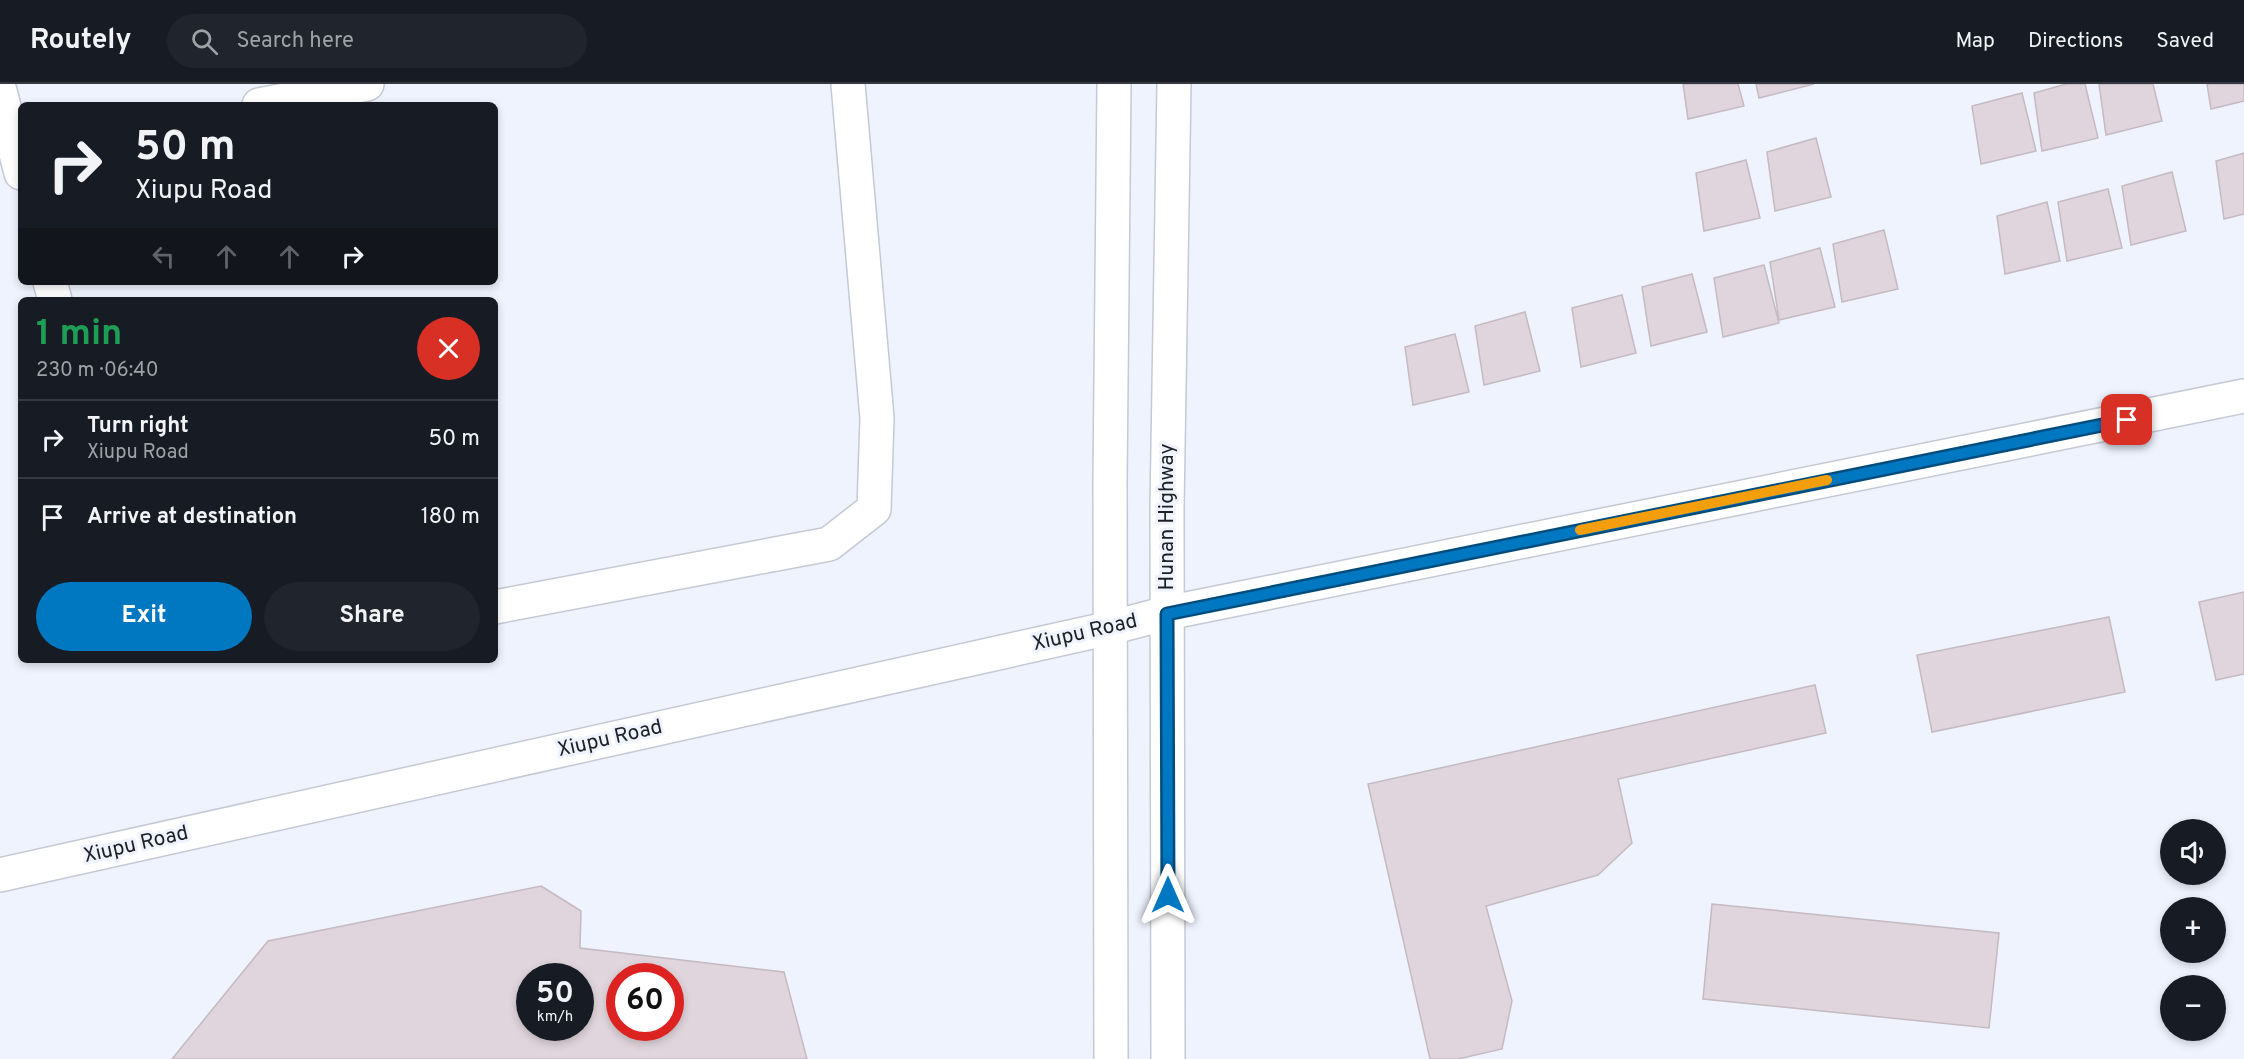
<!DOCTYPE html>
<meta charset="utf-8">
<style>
body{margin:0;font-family:Overpass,sans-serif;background:#20242c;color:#f1f3f6;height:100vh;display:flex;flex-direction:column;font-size:22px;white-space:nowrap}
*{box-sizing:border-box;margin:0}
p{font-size:20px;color:#9ea1a6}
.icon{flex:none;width:33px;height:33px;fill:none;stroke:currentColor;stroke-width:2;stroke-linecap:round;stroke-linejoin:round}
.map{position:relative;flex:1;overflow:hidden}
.panel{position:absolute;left:18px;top:213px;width:480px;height:366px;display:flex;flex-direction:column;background:#171b24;border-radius:9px;box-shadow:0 3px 9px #0003}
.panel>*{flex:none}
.hud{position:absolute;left:18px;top:18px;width:480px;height:183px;border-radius:9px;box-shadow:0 3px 9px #0003;background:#171b24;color:#f1f3f6;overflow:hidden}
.tools{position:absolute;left:2160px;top:735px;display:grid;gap:12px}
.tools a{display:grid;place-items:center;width:66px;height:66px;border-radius:50%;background:#171b24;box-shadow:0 3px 9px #0003;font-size:30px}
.speed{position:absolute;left:516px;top:879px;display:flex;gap:12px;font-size:30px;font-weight:700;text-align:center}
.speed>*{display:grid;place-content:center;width:78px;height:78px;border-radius:50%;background:#171b24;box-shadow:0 3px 9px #0003;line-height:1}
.speed small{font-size:15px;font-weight:400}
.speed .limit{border:9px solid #d22;background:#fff;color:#111}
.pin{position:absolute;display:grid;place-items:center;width:51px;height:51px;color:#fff;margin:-26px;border-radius:12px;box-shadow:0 3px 9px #0006}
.me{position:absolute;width:66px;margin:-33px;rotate:0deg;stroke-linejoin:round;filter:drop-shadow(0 0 4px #0008)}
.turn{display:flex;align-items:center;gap:21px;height:126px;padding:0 18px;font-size:27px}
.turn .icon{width:78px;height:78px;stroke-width:2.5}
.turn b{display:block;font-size:42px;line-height:51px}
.lanes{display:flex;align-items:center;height:57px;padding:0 18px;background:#0003;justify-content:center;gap:30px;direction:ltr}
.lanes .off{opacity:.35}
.round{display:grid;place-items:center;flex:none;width:63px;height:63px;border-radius:32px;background:#20242c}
.headline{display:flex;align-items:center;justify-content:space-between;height:102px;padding:0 18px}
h1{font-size:36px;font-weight:700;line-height:45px;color:#1e9e55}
.action{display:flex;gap:12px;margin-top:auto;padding:12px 18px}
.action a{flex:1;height:69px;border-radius:36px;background:#0077c1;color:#fff;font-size:24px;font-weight:700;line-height:69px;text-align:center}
.action a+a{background:#20242c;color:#f1f3f6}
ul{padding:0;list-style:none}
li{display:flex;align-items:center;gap:18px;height:78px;padding:0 18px;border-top:2px solid #363941}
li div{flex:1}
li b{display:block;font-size:22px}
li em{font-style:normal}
header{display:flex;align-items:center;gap:36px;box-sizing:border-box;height:84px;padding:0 30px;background:#171b24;border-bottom:2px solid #363941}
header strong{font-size:28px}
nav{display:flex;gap:33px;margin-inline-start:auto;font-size:21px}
.search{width:420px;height:54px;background:#20242c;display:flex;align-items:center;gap:15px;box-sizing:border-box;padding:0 21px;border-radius:33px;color:#9ea1a6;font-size:22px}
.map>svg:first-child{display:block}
</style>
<header>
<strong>Routely</strong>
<div class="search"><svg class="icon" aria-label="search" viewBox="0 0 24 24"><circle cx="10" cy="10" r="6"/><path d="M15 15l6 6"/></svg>Search here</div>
<nav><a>Map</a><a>Directions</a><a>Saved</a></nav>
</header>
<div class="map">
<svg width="2244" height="975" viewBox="0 0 2244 975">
<rect width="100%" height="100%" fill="#eef3fe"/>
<!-- building -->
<path fill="#e0d5dc" stroke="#c5bac1" stroke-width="1.5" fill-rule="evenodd" d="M1683,0H1738L1744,22L1688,35Z
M1756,0H1814L1759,14Z
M2066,0H2085L2098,54L2042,67L2034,9Z
M2099,0H2153L2162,37L2106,51Z
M2207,0H2244V17L2211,25Z
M2022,9L2036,67L1981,80L1972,22Z
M1816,54L1831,113L1775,127L1767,68Z
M2244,69V130L2224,135L2216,77Z
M1746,76L1760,134L1704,147L1696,89Z
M2172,88L2186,147L2131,161L2122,102Z
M2108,105L2122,164L2067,177L2058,118Z
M2047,118L2060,177L2005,190L1997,132Z
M1884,146L1898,205L1842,218L1833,160Z
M1820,164L1835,223L1779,236L1770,178Z
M1764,181L1779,239L1723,253L1714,194Z
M1692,190L1707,248L1651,262L1642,203Z
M1622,211L1636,269L1581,283L1572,224Z
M1525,228L1540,287L1484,301L1475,242Z
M1455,250L1469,308L1413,321L1405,263Z
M2244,508V590L2216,596L2199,518Z
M2109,533L2125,608L1932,648L1917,571Z
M1815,601L1826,649L1618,695L1632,759L1598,791L1486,822L1512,917L1502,965L1458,975H1430L1368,700Z
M541,802L581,827L580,864L784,888L807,975H172L268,857ZM530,892H580V944H530ZM620,892H670V944H620Z
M1712,820L1999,849L1989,944L1703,915Z"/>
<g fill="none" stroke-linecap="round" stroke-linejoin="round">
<!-- minor casing -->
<g stroke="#c4c9d3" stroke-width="36">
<path id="minor" d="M0,7L21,89
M259,21L367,0
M50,198L55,216
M495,523L829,460L874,425L877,334L848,0"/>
</g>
<!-- major casing -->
<g stroke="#c4c9d3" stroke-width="36">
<path id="major" d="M0,791L1110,544L1167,529L2244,312
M1111,975L1110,398L1114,0
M1168,975L1167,424L1174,0"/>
</g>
<!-- minor -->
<use href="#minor" stroke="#fff" stroke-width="33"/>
<!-- major -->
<use href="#major" stroke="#fff" stroke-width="33"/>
</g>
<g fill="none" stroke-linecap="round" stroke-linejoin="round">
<!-- route casing -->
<g stroke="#004d7d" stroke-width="15">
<path id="route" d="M1168,811L1167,530L2127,336"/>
</g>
<!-- route -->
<use href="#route" stroke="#0077c1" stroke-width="10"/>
<!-- slow -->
<path stroke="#f59e0b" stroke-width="10" d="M1580,446L1827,396"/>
</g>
<g text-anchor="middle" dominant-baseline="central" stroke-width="6" stroke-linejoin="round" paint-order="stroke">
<!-- street labels -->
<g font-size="21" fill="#1d1f23" stroke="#eef3fe">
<text transform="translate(1167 433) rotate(-90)">Hunan Highway</text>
<text transform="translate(1085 549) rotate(-13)">Xiupu Road</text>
<text transform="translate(610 655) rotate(-13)">Xiupu Road</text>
<text transform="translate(136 761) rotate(-13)">Xiupu Road</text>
</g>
</g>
</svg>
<div class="tools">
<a><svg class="icon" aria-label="sound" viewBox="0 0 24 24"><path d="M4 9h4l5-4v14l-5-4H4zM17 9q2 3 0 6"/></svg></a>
<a>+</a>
<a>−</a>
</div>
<div class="speed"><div>50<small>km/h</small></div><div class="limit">60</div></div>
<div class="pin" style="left:2127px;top:336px;background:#d93025"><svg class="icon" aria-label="arrive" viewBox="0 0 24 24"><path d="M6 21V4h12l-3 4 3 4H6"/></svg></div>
<svg class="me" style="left:1168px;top:811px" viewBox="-20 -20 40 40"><path d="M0-17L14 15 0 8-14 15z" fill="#0077c1" stroke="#fff" stroke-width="4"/></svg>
<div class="hud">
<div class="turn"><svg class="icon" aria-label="right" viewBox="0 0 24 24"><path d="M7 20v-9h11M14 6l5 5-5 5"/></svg><div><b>50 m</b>Xiupu Road</div></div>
<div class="lanes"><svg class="icon off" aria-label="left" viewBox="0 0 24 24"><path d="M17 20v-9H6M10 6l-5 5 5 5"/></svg><svg class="icon off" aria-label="ahead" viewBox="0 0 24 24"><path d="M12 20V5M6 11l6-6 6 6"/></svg><svg class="icon off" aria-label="ahead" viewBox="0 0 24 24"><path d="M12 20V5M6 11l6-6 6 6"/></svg><svg class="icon" aria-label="right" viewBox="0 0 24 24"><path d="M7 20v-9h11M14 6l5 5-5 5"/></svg></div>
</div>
<section class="panel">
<div class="headline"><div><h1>1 min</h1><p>230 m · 06:40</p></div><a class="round" style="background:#d93025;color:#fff"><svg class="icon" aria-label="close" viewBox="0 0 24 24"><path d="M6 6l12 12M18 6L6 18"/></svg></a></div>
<ul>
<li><svg class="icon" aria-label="right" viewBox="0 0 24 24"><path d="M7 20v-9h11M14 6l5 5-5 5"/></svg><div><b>Turn right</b><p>Xiupu Road</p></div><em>50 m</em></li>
<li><svg class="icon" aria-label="arrive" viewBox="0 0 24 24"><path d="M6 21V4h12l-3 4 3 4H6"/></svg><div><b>Arrive at destination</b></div><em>180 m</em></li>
</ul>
<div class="action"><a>Exit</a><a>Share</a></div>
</section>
</div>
